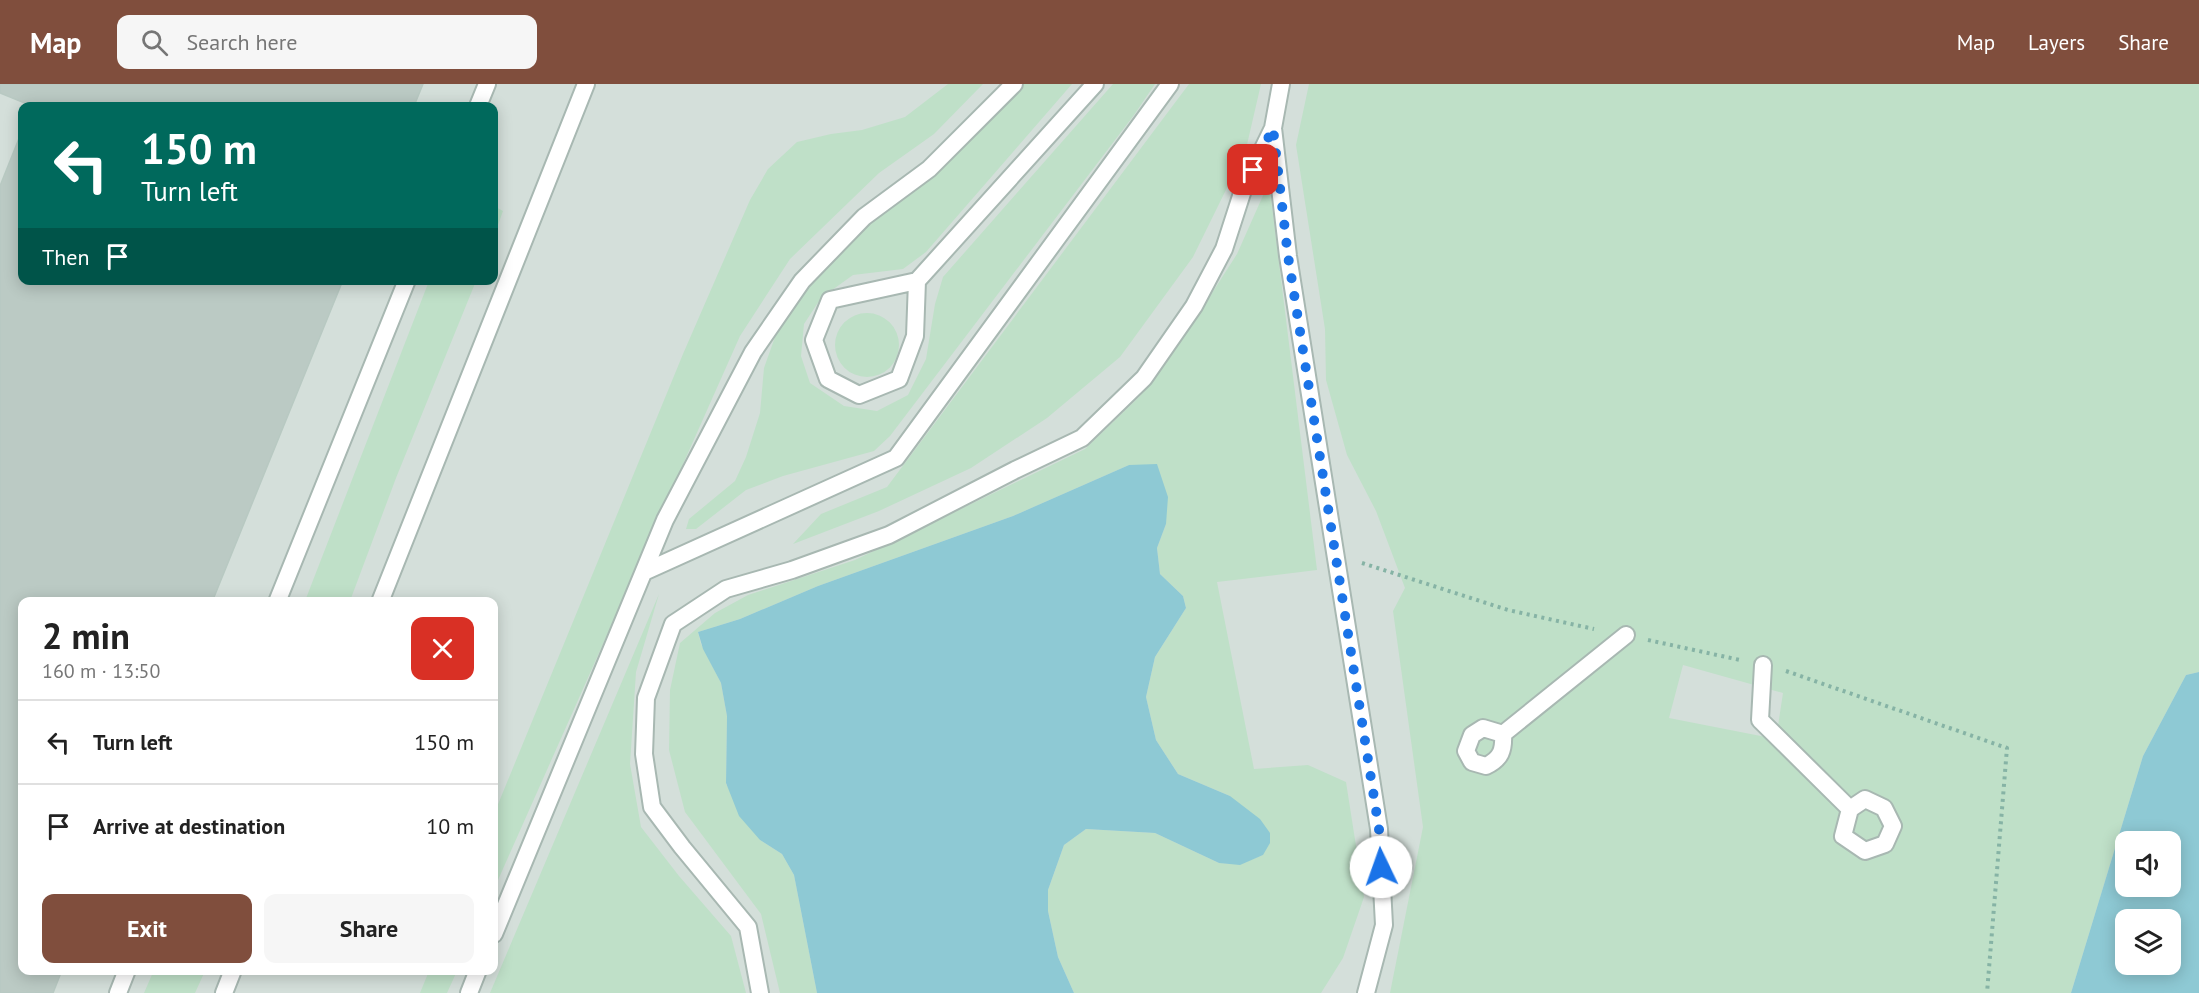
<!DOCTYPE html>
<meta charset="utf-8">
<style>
body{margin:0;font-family:"PT Sans",sans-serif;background:#f6f6f6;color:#222;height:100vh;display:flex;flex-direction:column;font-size:22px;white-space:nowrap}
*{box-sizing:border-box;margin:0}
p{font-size:20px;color:#767676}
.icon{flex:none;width:33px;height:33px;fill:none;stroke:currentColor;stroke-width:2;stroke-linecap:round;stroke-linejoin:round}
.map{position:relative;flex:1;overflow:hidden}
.side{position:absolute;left:18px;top:513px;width:480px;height:378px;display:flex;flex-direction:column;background:#fff;border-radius:12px;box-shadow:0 3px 15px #0003}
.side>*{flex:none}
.guide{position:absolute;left:18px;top:18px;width:480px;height:183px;border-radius:12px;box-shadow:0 3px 15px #0003;background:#00695c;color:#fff;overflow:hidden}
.tools{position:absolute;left:2115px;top:747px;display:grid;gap:12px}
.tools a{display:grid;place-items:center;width:66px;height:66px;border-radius:12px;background:#fff;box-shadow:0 3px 15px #0003;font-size:30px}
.pin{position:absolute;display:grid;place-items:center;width:51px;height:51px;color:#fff;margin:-26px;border-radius:12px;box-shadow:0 3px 9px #0006}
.me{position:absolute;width:66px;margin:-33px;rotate:357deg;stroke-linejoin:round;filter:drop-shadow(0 0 4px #0008)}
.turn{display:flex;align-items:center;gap:21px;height:126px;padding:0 24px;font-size:27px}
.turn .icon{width:78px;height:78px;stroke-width:2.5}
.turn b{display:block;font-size:42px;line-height:51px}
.then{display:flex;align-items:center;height:57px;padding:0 24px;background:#0003;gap:12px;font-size:22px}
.round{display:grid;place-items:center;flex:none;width:63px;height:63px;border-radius:12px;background:#f6f6f6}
.summary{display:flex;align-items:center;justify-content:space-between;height:102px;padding:0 24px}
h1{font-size:36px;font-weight:800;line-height:45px}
.action{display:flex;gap:12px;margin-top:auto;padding:12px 24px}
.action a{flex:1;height:69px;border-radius:12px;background:#804e3d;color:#fff;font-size:24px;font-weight:800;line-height:69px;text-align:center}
.action a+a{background:#f6f6f6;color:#222}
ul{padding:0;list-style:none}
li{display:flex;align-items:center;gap:18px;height:84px;padding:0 24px;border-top:2px solid #e0e0e0}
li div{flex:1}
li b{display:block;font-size:22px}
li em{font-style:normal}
header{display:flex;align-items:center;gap:36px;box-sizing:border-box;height:84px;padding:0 30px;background:#804e3d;color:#fff}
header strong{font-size:28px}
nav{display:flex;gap:33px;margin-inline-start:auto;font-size:21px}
.search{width:420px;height:54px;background:#f6f6f6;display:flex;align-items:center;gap:15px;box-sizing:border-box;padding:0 21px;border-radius:12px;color:#767676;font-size:22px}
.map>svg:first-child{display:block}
</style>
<header>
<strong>Map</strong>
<div class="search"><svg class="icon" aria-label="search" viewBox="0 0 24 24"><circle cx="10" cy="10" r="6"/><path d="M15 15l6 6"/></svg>Search here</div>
<nav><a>Map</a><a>Layers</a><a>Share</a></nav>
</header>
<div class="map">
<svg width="2199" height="909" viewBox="0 0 2199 909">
<rect width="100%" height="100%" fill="#e6efeb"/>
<!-- built -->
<path fill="#d4dfda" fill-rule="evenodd" d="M0,0H2199V909H0ZM22,22H494V196H22ZM22,518H494V886H22ZM2126,758H2170V802H2126ZM2126,836H2170V880H2126Z"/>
<!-- green -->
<path fill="#bfe0c8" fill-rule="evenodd" d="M948,0H983L934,50L879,89L790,175L740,252L494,805V730L683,270L750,116L768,85L797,58L831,50L862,46L905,33Z
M1021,0H1072L926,168L903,185L853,191L821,214L804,240L801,272L810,299L844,322L877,327L908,311L926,275L935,220L943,193L1113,0H1155L1134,31L890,352L874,367L783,392L746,406L696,445H686L689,435L735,397L746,373L760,329L764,284L775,253L809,198L836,170L1000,26Z
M1189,0H1261L1246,65L1193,173L1120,273L1047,334L971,384L879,427L793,460L821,430L887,403Z
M1309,0H2199V588L2186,591L2143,672L2071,909H1390L1423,743L1393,527L1405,504L1376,427L1347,371L1326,296L1325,245L1296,61ZM1683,581L1783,609L1776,655L1669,634Z
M1269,98L1317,486L1217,498L1254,685L1308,681L1346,698L1364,813L1343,874L1321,909H1074L1058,873L1048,827V806L1064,761L1086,745L1155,749L1219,779L1240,780L1263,771L1230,712L1178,690L1156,656L1146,613L1155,573L1186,524L1183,512L1160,490L1157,464L1166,440L1129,381L1013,432L818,502L740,535L698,548L701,560L721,599L727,632L726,700L760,756L782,770L794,791L817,909H780L761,830L685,728L669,666L670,606L680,559L715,529L748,511L855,476L1085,365L1140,312L1198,231L1237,170Z
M494,122L503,127L494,152Z
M429,197H476L396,394L350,517H305Z
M835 261a32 32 0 1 1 64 0a32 32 0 1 1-64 0Z
M659,510L636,588L630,680L641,743L679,792L731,852L746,909H490Z
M154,886H205V887L195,909H144Z
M429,887H457L447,909H420Z"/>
<!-- water -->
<path fill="#8ec9d4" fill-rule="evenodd" d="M1157,380L1168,413L1166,440L1157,464L1160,490L1183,512L1186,524L1155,573L1146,613L1156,656L1178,690L1230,712L1260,735L1270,749V759L1263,771L1240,781L1219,779L1155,749L1086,745L1064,761L1048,806V827L1058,873L1074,909H817L794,791L782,770L760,756L739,732L726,699L727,632L721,599L703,565L698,548L740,535L818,502L1013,432L1129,381Z
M2199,588V909H2071L2143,672L2186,591ZM2126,758H2170V802H2126ZM2126,836H2170V880H2126Z"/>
<!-- building -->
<path fill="#bbcac4" stroke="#b8c9c2" stroke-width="1.5" d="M0,0H423L414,22H32L0,9Z
M22,47V196H343L212,518H22V886H62L53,909H0V102Z"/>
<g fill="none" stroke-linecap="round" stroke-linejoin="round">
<!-- service casing -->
<g stroke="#a8b8b2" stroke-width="20">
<path id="service" d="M1281,0L1273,44L1288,172L1379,745L1384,841L1366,909
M478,22L487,0
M917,197L915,252L899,295L859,311L828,295L814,256L830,216L917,197L1095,0
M644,488L896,374L1170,0
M277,518L407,196
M380,518L586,0
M1763,581L1760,636L1850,725L1865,715L1884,724L1893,742L1885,760L1865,767L1843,752L1850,725
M1503,650L1483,644L1472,651L1466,667L1472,678L1486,682C1501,675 1504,666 1503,650L1626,551
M494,850L665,436L753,268L802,197L864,133L929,85L1014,0
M118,909L127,886
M224,909L233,886
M469,909L478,886
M760,909L748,843L682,763L652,723L644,670L646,614L673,540L726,505L792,486L889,451L1015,386L1082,354L1144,294L1194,222L1224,165L1243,106L1273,44"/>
</g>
<!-- path -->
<path stroke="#86b3a5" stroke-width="4" stroke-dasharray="3 4.5" stroke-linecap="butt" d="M1362,479L1508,526L1594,545
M1648,556L1740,576
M1786,587L2007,664L1987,909"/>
<!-- service -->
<use href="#service" stroke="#fff" stroke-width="16"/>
</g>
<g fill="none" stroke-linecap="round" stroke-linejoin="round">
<!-- route -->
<path stroke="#1a73e8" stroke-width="10" stroke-dasharray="0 18" d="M1253,86L1273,44L1288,172L1379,745L1381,783"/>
</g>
</svg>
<div class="tools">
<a><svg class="icon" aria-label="sound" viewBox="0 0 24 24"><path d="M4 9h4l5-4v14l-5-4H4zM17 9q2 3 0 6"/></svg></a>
<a><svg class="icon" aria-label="layers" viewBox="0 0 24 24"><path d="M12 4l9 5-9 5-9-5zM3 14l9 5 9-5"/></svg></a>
</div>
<div class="pin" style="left:1253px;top:86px;background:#d93025"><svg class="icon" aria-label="arrive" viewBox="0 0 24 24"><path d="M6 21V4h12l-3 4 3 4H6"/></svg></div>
<svg class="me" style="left:1381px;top:783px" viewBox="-20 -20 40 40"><circle r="19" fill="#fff"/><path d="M0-13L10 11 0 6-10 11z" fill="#1a73e8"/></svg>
<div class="guide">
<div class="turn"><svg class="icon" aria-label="left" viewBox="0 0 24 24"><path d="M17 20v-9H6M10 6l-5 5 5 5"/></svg><div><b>150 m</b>Turn left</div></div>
<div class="then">Then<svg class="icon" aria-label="arrive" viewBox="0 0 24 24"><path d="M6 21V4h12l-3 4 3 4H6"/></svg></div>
</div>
<section class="side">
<div class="summary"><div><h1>2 min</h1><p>160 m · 13:50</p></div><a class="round" style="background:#d93025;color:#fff"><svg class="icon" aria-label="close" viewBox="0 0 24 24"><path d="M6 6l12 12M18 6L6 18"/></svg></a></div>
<ul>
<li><svg class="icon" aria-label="left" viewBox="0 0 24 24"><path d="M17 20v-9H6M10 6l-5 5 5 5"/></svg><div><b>Turn left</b></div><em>150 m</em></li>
<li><svg class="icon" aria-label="arrive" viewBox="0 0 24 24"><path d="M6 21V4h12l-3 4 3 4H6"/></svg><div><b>Arrive at destination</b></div><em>10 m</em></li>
</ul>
<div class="action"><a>Exit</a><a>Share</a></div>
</section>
</div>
